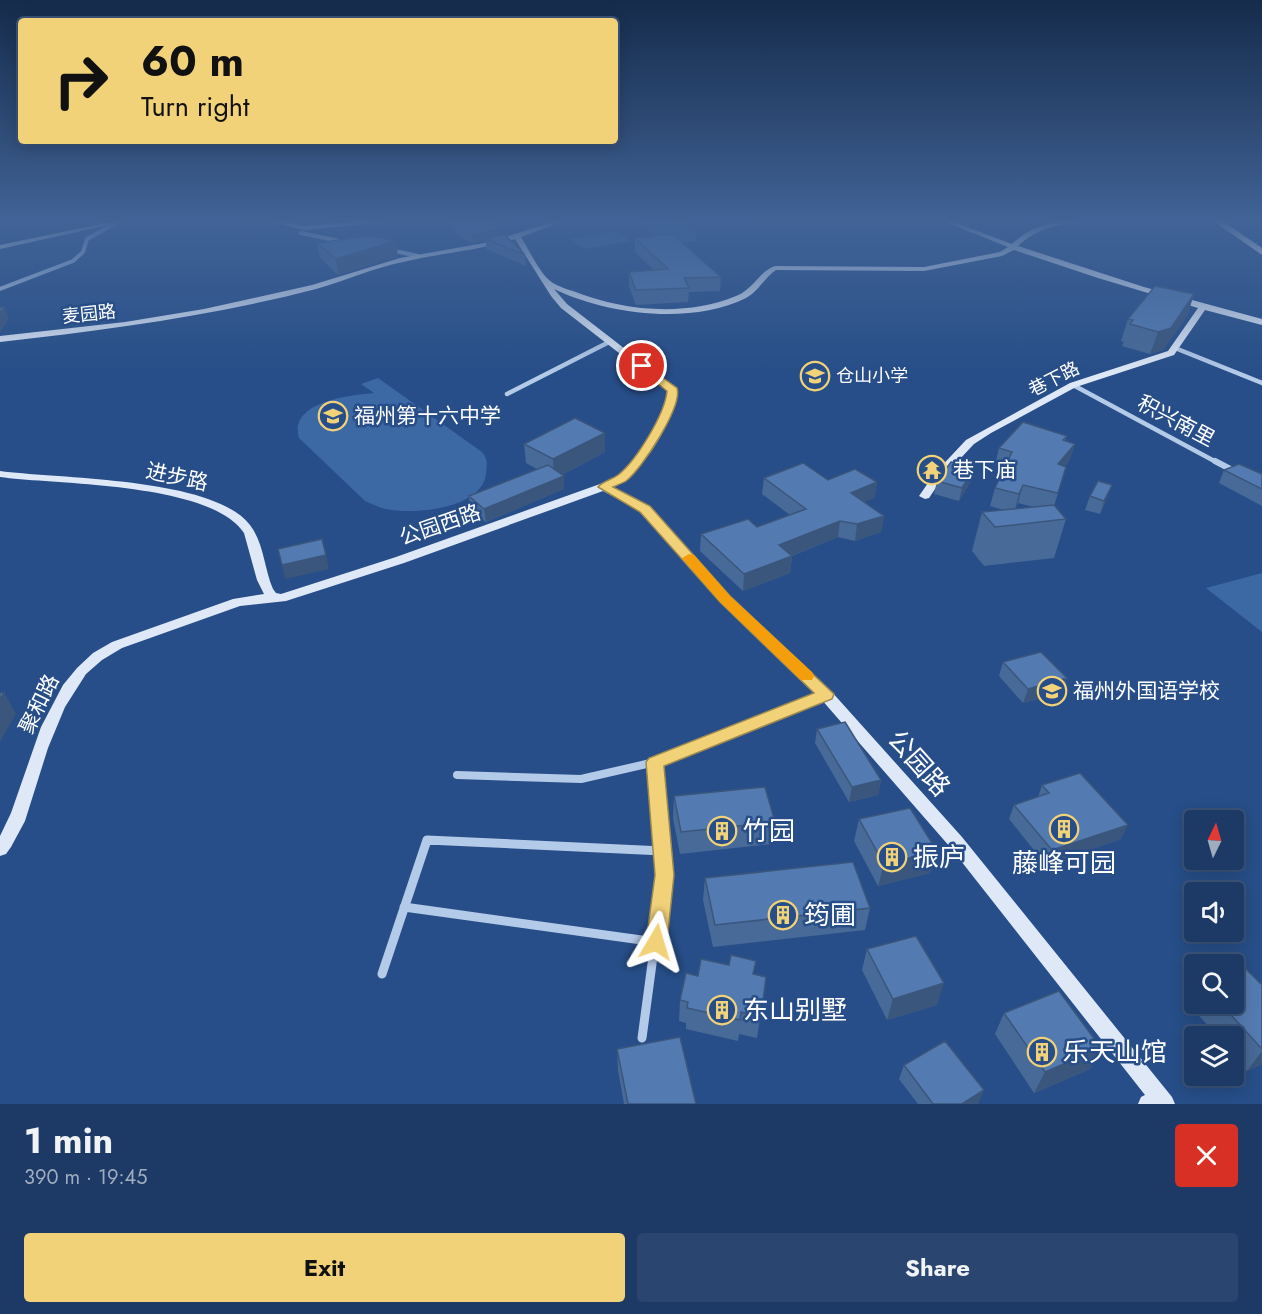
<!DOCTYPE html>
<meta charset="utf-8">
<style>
body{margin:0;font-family:Jost,"Noto Sans SC",sans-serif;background:#2a456f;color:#f1f3f6;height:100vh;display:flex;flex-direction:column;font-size:22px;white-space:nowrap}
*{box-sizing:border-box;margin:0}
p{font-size:20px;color:#a0adbf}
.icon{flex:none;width:33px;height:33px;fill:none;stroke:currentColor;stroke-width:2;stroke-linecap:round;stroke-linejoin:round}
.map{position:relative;height:1104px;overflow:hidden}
.side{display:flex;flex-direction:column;background:#1d3a66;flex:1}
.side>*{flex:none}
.banner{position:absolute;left:18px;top:18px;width:600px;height:126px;border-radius:6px;box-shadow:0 3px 15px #0003,0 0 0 2px #3b547a;background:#f1d279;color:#111;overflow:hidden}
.needle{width:39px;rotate:5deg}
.controls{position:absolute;left:1184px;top:810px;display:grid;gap:12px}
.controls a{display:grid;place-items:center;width:60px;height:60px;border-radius:6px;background:#1d3a66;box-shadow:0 3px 15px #0003,0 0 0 2px #3b547a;font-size:30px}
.pin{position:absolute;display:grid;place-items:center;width:51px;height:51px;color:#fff;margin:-26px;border:3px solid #fff;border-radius:50%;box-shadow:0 2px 6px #0007}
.me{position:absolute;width:66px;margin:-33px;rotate:7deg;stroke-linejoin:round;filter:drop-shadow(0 0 4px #0008)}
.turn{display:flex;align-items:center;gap:21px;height:126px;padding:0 24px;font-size:27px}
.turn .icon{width:78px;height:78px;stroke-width:2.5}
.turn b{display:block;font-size:42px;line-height:51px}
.round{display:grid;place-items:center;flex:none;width:63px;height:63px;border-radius:6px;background:#2a456f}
.head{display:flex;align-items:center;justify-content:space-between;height:102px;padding:0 24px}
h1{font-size:36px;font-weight:700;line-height:45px}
.cta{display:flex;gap:12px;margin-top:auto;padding:12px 24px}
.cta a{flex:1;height:69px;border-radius:6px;background:#f1d279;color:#111;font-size:24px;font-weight:700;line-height:69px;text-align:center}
.cta a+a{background:#2a456f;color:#f1f3f6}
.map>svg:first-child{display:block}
</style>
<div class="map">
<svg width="1262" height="1104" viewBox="0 0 1262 1104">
<rect width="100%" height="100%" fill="#274e88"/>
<!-- green -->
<path fill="#3c68a4" d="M640,220H681L695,235L697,241L660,245Z
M617,231L631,241L584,249L570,239Z
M378,378L482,452C488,459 487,465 486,474C482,508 418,514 392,510C382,509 374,505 365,501L299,438C288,402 350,395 374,393L361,384Z
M1262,573V632L1206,588Z"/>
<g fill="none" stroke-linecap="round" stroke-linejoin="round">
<!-- street-far4 -->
<path stroke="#b4cae9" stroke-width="4" d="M1050,220L1053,222
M301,233L344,242
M390,250L418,256
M0,289L73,261L83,252L87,239L118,222"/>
<!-- street-far3 -->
<path stroke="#b4cae9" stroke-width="4.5" d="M1175,348L1262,383
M1073,385L1218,463
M507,394L611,341"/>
<!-- street-far2 -->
<path stroke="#b4cae9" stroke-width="6" d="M1215,461L1234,471"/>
<!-- street-far1 -->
<path stroke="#b4cae9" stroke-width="8" d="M655,762L661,841
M457,775L581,779L655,762L825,695
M427,841H456"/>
<!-- street -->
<path stroke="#b4cae9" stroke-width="9" d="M404,907L656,942
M382,974L427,840L663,851
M642,1038L664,875L661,840"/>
<!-- secondary -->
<path fill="#dee8f7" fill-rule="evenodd" d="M120,220H131L0,249V245Z
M266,220H277L304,226L368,220H389L386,222L304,230Z
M558,220H567L521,237C528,248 539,271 548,279C554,285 566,289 573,291C623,311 685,317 736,296C754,289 759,271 775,266L924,267L1000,252L1008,247L940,220H948L1012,244C1033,224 1057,220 1085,220L1082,222C1057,224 1036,229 1018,246L1144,287L1262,319V325L1205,310L1174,355L1076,387L991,433L974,444L943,477L929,498L925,499L919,496L935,473L966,440L1070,383L1168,351L1198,308L1098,278L1014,250L1002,256L924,271L776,270C764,278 759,291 746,298C691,325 608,315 554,289L567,304L678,390C672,423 644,473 613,487L649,507L730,596L831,691L962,837L1172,1097L1175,1104H1138L1141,1097L1145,1095L950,847L821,699L720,602L641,511L603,491L404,563L286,601L240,606L122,648L102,660L86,674L65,707L48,748L25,821L11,847L6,854L0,856V836L11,813L41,727L63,685L77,668L93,653L112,642L233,599L264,594L257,580L244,533C210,482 58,485 0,477V471C59,479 213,477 250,525C264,543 264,568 273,589L276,593L281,594L396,557L614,479C638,464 662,418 668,391L561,308L551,296L515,239C478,251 440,253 403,262C373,268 345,281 316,289C212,316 106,330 0,342V336L125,322L204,309L312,285L400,258L490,242Z"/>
<!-- primary -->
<path fill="#f6f9fe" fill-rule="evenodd" d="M1212,220H1221L1262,248V255Z"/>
</g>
<!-- wall -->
<path fill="#486a98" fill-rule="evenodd" d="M448,220H489L498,229V236L525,255L526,266L486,249V240L473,243L460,237Z
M635,238L721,277L720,291L689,292L688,302L636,305L629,286V272L654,270L635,252Z
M317,243L398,256L338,275L320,258Z
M1194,294L1187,316L1163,350L1150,354L1122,346L1124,342L1121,341L1128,319Z
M605,433V452L562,475L564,489L486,522L470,510L469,496L537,469L526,463L524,444Z
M1067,436L1065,441L1075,444L1069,461L1065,466L1066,467L1054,506L1066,519L1054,558L984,566L972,551L982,512L1003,510L990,506L995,488L1004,469L995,465L999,448ZM1018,503L1033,507L1015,509Z
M1224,470L1262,474V506L1219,483Z
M764,478L877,482L874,498L864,502L884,516L881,532L855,541L838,537L792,556L790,573L743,591L700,551L701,534L757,527L790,515L762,494Z
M937,481H971L959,501L934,494Z
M1112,485L1107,498L1100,514L1085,510L1090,496Z
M1003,662L1067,678L1061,693L1023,703L999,676Z
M817,729L881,780L878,795L849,802L815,743Z
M1042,785L1121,839L1046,865L1009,819L1014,805L1038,797Z
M674,796L775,822L772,844L680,854L673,818Z
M859,819L937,851L930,873L878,886L854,841Z
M705,878L870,908L865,930L713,947L703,900Z
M867,949L937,1005L887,1020L862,970Z
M754,974L766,977L757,1038L739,1034L738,1041L686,1029V1023L679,1021L680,1000Z
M1262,985V1064L1247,1071L1233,1055V1036H1217L1193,1009L1196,1004H1233Z
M1004,1013L1101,1048L1090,1069L1034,1093L995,1034Z
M617,1049L696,1104H624L618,1070Z
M904,1065L978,1104H918L899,1079Z"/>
<!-- shaded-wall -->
<path fill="#3b567c" d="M498,229V237L486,239V240L473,243L472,235Z
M396,241L398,256L338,275L336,259Z
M1194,294L1187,316L1163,350L1150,354L1158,332Z
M4,307L9,318L0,333V314Z
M605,433V452L554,479L553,459Z
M1075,444L1069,461L1053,482L1058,464Z
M974,468L971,481L959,501L962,488Z
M564,476V489L486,522L484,509Z
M877,482L874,498L848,510L851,493Z
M1023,485L1018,503L1014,513L1019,494Z
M1112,485L1107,498L1100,514L1104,501Z
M884,516L881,532L855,541L857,524Z
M840,521L838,537L786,558L792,556L790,573L743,591L744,574L779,545Z
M326,555L329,569L285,579L282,565Z
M1067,678L1061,693L1023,703L1028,689Z
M4,692L16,714L0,742V700Z
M881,780L878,795L849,802L852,787Z
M1128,825L1121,839L1046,865L1052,850Z
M937,851L930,873L878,886L884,864Z
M944,983L937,1005L887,1020L893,999Z
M1101,1048L1090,1069L1034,1093L1045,1072Z
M1262,1051V1064L1247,1071Z
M984,1090L978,1104H962Z"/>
<!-- building -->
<path fill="#547bb1" stroke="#3b567c" stroke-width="1.5" d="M452,220H489L498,229L472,235L459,229Z
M504,234L525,255L486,239Z
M672,234L721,277L684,278L689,288L636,290L629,272L668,269L635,238Z
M369,236L396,241L336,259L317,243Z
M1155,286L1194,294L1171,328L1158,332L1130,324L1133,320L1128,319Z
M0,307H4L0,314Z
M575,418L605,433L553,459L524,444Z
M1023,422L1067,436L1063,440L1075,444L1058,464L1066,467L1058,493L1023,485L1019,494L995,488L1012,452L999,448Z
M951,462L974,468L962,488L937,481Z
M803,463L828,480L855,469L877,482L851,493L884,516L857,524L840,521L779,545L792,556L744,574L701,534L748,519L757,527L806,509L764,478Z
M1239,464L1262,474V489L1224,470Z
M548,465L564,476L484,509L469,496Z
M1098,481L1112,485L1104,501L1090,496Z
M1054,505L1066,519L995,527L982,512Z
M322,539L326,555L282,565L278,549Z
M1041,652L1067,678L1028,689L1003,662Z
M4,692L0,700V693Z
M845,722L881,780L852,787L817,729Z
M1080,773L1128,825L1052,850L1014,805L1049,793L1042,785Z
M765,787L775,822L681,832L674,796Z
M910,808L937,851L884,864L859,819Z
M853,862L870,908L715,925L705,878Z
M916,936L944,983L893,999L867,949Z
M731,955L756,961L753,974L766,977L761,1017L741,1012L740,1020L687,1008L688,1002L680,1000L686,973L698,976L701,959L729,965Z
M1246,969L1262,985V1049L1221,1004H1233V975Z
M1059,991L1101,1048L1045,1072L1004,1013Z
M680,1037L696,1104H628L617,1049Z
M945,1041L984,1090L962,1104H933L904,1065Z"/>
<!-- sky -->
<linearGradient id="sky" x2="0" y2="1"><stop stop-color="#152b4b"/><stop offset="0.59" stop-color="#416396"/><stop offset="1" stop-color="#416396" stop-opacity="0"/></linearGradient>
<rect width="1262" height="374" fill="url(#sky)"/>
<!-- route -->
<path fill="#f1d279" stroke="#9d884f" stroke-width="1.5" d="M642,363L677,388C683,406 642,469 626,481C623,483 617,485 613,487L650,506L730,596L834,694L832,699L664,766L674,875L667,942L664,948L656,951L649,948L646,942L655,875L646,762L649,758L814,693L720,602L640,512L598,487C603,481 611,480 618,475C636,461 665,414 667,391L638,368V364Z"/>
<!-- slow -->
<path fill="#f59e0b" d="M689,554L694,555L730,596L812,672L814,676L812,680H801L720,602L682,558Z"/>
<!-- icons -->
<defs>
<g id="school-ring" transform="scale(1.5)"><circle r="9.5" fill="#274e88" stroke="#f1d279" stroke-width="1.5"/><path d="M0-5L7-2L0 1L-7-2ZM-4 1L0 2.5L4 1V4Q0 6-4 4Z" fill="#f1d279"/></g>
<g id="temple-ring" transform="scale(1.5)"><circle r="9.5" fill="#274e88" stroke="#f1d279" stroke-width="1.5"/><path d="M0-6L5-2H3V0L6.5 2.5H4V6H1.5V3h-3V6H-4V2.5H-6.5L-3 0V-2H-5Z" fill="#f1d279"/></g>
<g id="building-ring" transform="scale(1.5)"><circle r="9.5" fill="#274e88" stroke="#f1d279" stroke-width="1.5"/><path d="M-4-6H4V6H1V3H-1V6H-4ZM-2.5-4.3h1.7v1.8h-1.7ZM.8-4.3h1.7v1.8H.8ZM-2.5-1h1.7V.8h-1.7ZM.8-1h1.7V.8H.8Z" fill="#f1d279"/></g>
</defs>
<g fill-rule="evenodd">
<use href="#school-ring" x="815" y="376"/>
<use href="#school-ring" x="333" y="416"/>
<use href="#temple-ring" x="932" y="470"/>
<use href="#school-ring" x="1052" y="691"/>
<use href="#building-ring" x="1064" y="829"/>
<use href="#building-ring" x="722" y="831"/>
<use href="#building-ring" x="892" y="857"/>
<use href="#building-ring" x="783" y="915"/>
<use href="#building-ring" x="722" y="1010"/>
<use href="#building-ring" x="1042" y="1052"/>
</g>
<g text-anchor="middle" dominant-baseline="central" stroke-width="5" stroke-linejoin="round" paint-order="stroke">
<!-- far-street labels -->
<g font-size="18" fill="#fff" stroke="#274e88">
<text transform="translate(89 314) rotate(-6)">麦园路</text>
<text transform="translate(1054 379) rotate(-27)">巷下路</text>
</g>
<!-- far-poi labels -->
<g font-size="18" fill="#fff" stroke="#274e88" text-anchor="start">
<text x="836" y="376">仓山小学</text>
</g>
<!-- poi labels -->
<g font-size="21" fill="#fff" stroke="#274e88" text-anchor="start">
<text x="354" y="416">福州第十六中学</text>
<text x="953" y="470">巷下庙</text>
<text x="1073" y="691">福州外国语学校</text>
</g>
<!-- street labels -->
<g font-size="21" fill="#fff" stroke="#274e88">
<text transform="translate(1176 421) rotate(28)">积兴南里</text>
<text transform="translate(177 477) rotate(12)">进步路</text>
<text transform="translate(440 525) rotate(-19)">公园西路</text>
<text transform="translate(39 704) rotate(-64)">聚和路</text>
</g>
<!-- near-street labels -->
<g font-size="26" fill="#fff" stroke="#274e88">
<text transform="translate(919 763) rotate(48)">公园路</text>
</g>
<!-- near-poi labels -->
<g font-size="26" fill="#fff" stroke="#274e88" text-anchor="start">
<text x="743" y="831">竹园</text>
<text x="913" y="857">振庐</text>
<text x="1064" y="863" text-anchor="middle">藤峰可园</text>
<text x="804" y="915">筠圃</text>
<text x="743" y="1010">东山别墅</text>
<text x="1063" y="1052">乐天山馆</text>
</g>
</g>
</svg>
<div class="controls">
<a><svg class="needle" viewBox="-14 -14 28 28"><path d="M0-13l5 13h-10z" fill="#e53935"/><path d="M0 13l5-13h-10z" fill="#a0adbf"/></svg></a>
<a><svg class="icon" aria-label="sound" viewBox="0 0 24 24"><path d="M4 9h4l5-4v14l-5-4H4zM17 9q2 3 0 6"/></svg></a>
<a><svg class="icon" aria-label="search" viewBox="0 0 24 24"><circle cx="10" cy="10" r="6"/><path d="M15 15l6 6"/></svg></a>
<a><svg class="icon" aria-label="layers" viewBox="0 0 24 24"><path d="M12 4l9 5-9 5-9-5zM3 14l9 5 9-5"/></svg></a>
</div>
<div class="pin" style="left:642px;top:366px;background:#d93025"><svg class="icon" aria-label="arrive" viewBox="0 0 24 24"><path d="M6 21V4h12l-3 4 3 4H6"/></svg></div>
<svg class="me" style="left:656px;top:942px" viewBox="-20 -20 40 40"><path d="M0-17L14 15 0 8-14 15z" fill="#f1d279" stroke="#fff" stroke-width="4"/></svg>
<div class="banner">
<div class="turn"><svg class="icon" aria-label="right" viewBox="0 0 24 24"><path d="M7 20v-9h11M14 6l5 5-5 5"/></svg><div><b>60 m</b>Turn right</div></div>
</div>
</div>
<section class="side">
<div class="head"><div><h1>1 min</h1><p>390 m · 19:45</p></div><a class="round" style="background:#d93025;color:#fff"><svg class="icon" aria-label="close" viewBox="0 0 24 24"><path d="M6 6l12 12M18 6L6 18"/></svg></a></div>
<div class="cta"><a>Exit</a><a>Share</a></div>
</section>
